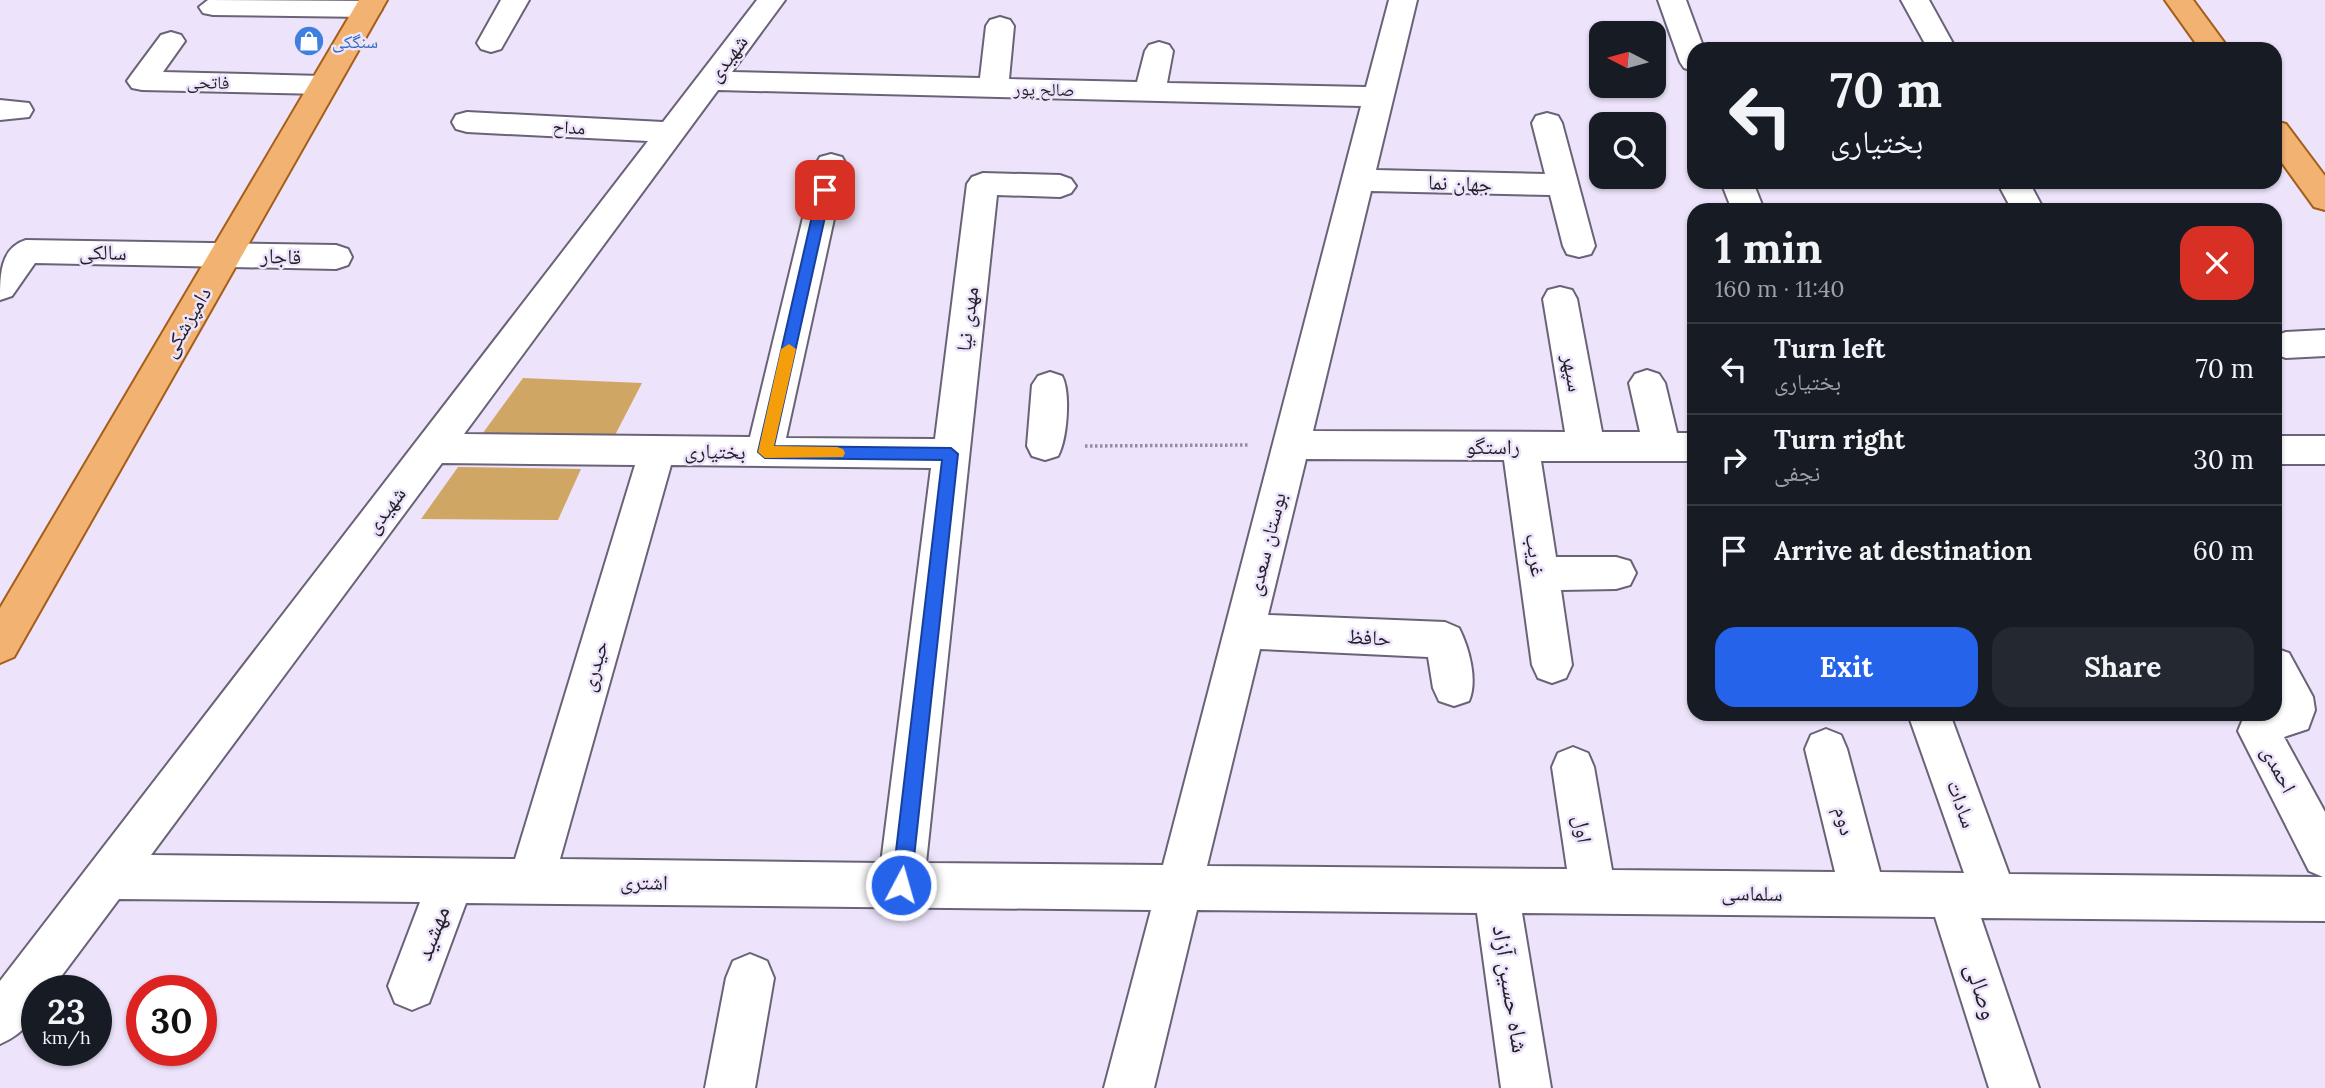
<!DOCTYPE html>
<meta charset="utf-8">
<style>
body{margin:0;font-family:Lora,"Noto Naskh Arabic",serif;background:#242831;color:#f1f3f6;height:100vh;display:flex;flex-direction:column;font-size:26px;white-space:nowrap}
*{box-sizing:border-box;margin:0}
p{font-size:23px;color:#9ea1a6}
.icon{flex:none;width:38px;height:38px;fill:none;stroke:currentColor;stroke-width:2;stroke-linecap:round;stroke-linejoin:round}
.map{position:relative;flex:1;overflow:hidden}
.panel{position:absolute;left:1687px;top:203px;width:595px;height:518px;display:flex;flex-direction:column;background:#171b24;border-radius:21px;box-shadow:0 2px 5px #0004}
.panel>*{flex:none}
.hud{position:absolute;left:1687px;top:42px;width:595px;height:147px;border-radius:21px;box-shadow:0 2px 5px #0004;background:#171b24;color:#f1f3f6;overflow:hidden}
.needle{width:46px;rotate:276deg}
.controls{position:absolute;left:1589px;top:21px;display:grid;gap:14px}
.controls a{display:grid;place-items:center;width:77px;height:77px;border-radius:14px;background:#171b24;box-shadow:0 2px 5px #0004;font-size:35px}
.speed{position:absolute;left:21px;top:975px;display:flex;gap:14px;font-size:35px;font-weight:700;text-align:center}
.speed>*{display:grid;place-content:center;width:91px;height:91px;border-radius:50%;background:#171b24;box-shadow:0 2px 5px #0004;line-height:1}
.speed small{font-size:18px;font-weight:400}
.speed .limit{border:10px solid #d22;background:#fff;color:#111}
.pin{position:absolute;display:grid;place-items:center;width:60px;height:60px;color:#fff;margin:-30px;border-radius:14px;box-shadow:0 4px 10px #0006}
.me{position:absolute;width:77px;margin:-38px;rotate:6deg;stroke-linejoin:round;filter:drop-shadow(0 0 5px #0008)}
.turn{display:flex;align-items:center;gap:24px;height:147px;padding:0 28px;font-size:32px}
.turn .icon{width:91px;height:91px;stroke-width:2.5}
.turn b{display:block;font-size:49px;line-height:60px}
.round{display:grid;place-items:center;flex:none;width:74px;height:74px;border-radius:21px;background:#242831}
.head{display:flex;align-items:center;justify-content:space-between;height:119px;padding:0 28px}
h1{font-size:42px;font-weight:800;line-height:52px}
.action{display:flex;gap:14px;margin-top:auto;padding:14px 28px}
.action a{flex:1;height:80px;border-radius:21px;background:#2563eb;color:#fff;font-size:28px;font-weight:800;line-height:80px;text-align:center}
.action a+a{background:#242831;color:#f1f3f6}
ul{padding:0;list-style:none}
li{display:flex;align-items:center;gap:21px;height:91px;padding:0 28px;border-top:2px solid #363941}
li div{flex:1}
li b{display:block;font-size:26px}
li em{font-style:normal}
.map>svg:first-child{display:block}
</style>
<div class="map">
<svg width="2325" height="1088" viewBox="0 0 2325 1088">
<rect width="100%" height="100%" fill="#ede4fb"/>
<!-- building -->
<path fill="#cfa664" d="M523,378L642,383L613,439L480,437Z
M458,467L581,469L558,520L421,519Z"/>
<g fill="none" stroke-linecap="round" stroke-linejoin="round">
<!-- minor casing -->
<g stroke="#6a6276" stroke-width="4">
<path id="minor" d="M208,0L368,1L378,3L382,9L378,15L368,17L213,15L203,13L199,7Z
M501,0H529L501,49L491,52L481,49L477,43Z
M757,0H785L732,72L980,78L986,26L990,20L1000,17L1010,20L1014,26L1009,79L1137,82L1145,51L1149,45L1159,42L1169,45L1173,51L1167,83L1366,87L1389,0H1417L1376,170L1545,174L1532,123L1536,116L1547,113L1558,116L1562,123L1595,246L1591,254L1579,257L1567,254L1563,246L1550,195L1371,191L1313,431L1565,432L1543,299L1548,290L1560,287L1572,290L1577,299L1602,432H1640L1629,383L1635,374L1647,370L1659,374L1665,383L1677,433H1694V461H1541L1556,557H1616L1630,561L1636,573L1630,585L1616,589L1561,590L1572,665L1566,678L1552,683L1538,678L1532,665L1504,460L1306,459L1268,615L1445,622L1459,628C1469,648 1478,680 1469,701L1454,706L1439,701L1433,688L1428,657L1260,649L1207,866L1567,869L1552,767L1558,753L1573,747L1588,753L1594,767L1612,870L1835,872L1805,749L1811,735L1826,729L1841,735L1847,749L1880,872L1964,873L1908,714H1950L2009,874L2323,877L2309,871L2238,731L2245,714H2275V648L2289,653L2313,697L2315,710L2308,729L2284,737L2325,812V921L1981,918L2039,1088H1989L1935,917L1522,913L1551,1088H1501L1477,913L1197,910L1154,1088H1104L1151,910L466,903L429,1003L412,1010L395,1003L388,986L420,902L119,899L51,990H37C37,1018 25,1033 0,1044V981L648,141L467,132L456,129L452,122L456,115L467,112L663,122ZM718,90L1361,106L1163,865L926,863L997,195L1060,197L1071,193L1076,186L1071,179L1060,175L983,173L972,177L967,184L935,439L786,438L846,164L842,157L831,154L820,157L816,164L750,437L464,434ZM442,463L635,465L515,859L151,855ZM671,465L931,468L881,863L560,859Z
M1658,0H1686L1704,49H1694V71L1684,68L1680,62Z
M1901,0H1929L1956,49H1928Z
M171,32L181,35L185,41L163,72L323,76L333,78L338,85L333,92L323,94L142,90L132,88L127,81L132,74L161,35Z
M0,100L29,103L33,110L29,117L0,120Z
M1721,182H1753L1764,210H1732Z
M1997,182H2029L2044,210H2012Z
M26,240L336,245L348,249L352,257L348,265L336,269L35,263L12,296L0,300C0,275 0,248 26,240Z
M2325,330V356L2286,358L2275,354V336L2286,332Z
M1050,372L1062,376C1071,392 1067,440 1058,456L1045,460L1032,456L1027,446L1032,385L1038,376Z
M2275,436H2325V464H2275Z
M750,954L767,961L774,978L755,1088H705L726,978L733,961Z"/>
</g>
<!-- major casing -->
<g stroke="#a55e1a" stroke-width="4">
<path id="major" d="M359,0H387L14,657L0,663V608Z
M2165,0H2193L2229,49H2200Z
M2275,121L2286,124L2325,176V210L2314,207L2275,153Z"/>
</g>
<!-- path -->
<path stroke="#948d9e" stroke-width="3.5" stroke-dasharray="2.5 2.5" stroke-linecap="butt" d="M1085,446L1248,445"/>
<!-- minor -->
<use href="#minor" fill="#fff" fill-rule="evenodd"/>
<!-- major -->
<use href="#major" fill="#f2b271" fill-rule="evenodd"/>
</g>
<!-- route -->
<path fill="#2563eb" stroke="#184099" stroke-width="2" d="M825,186L831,190L774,446L951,448L958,454L911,885L908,891L901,894L895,891L892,885L942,460L765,458L758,452L818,190Z"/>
<!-- slow -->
<path fill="#f59e0b" d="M789,344L796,349L774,446L837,447L843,449L845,453L843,457L765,458L758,452L781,349Z"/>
<!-- icons -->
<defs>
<g id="shop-disc" transform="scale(1.575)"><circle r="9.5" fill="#3f7fe0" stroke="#ede4fb"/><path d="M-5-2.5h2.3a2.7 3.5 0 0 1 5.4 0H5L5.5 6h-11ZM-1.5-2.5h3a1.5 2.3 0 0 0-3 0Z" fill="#fff"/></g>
</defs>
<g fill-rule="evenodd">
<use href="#shop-disc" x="309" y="41"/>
</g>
<g text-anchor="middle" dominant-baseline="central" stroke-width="5" stroke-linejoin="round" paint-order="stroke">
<!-- far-shop labels -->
<g font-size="18" fill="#366cbe" stroke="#ede4fb" text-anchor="start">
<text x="332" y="41">سنگکی</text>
</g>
<!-- far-street labels -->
<g font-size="18" fill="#242129" stroke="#ede4fb">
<text transform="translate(208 82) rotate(1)">فاتحی</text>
<text transform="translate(1044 89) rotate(1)">صالح پور</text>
<text transform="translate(569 127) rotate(3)">مداح</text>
</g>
<!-- street labels -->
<g font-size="21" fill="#242129" stroke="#ede4fb">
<text transform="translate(727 58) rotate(-53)">شهیدی</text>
<text transform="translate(1460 183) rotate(2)">جهان نما</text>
<text transform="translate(103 252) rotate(1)">سالکی</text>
<text transform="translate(281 256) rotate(2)">قاجار</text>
<text transform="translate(967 319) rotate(-83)">مهدی نیا</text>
<text transform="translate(186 322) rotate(-60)">دامپزشکی</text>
<text transform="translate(1573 373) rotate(80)">سپهر</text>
<text x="1493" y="446">راستگو</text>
<text transform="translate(715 451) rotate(1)">بختیاری</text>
<text transform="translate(385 510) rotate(-53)">شهیدی</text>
<text transform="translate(1266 544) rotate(-76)">بوستان سعدی</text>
<text transform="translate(1536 555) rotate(82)">غریب</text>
<text transform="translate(1369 637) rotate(3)">حافظ</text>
<text transform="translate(594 666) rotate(-74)">حیدری</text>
<text transform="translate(2279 769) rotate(62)">احمدی</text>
<text transform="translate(1962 804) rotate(70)">سادات</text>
<text transform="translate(1845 821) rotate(76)">دوم</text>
<text transform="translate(1583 829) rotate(81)">اول</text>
<text transform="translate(644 882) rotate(1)">اشتری</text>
<text transform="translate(1752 893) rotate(1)">سلماسی</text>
</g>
<!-- near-street labels -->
<g font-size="24" fill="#242129" stroke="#ede4fb">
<text transform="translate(432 933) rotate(-69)">مهشید</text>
<text transform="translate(1511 989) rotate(81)">شاه حسین آزاد</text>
<text transform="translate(1982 991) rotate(72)">وصالی</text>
</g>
</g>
</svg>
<div class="controls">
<a><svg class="needle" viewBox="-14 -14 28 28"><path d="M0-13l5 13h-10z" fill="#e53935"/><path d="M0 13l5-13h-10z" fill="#9ea1a6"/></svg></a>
<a><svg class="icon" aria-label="search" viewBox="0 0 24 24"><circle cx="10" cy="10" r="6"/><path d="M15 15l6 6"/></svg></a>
</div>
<div class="speed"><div>23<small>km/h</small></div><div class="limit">30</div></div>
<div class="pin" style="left:825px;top:190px;background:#d93025"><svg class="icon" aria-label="arrive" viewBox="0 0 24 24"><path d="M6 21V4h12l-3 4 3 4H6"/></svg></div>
<svg class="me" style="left:901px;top:885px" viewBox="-20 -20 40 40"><circle r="17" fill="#2563eb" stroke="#fff" stroke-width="3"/><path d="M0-11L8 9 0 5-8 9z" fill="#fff"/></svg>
<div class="hud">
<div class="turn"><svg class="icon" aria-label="left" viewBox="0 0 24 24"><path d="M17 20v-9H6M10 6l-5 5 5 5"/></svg><div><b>70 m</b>بختیاری</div></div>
</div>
<section class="panel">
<div class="head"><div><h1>1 min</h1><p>160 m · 11:40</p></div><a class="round" style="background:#d93025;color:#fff"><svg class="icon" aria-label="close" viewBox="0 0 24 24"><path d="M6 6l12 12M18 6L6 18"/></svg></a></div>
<ul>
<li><svg class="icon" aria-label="left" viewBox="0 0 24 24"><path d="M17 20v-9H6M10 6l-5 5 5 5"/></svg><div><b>Turn left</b><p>بختیاری</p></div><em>70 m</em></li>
<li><svg class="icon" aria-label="right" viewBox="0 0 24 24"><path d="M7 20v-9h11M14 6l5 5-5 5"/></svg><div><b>Turn right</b><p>نجفی</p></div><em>30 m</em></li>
<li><svg class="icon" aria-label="arrive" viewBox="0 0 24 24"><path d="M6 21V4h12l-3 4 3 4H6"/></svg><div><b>Arrive at destination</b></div><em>60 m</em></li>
</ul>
<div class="action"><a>Exit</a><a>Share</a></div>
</section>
</div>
